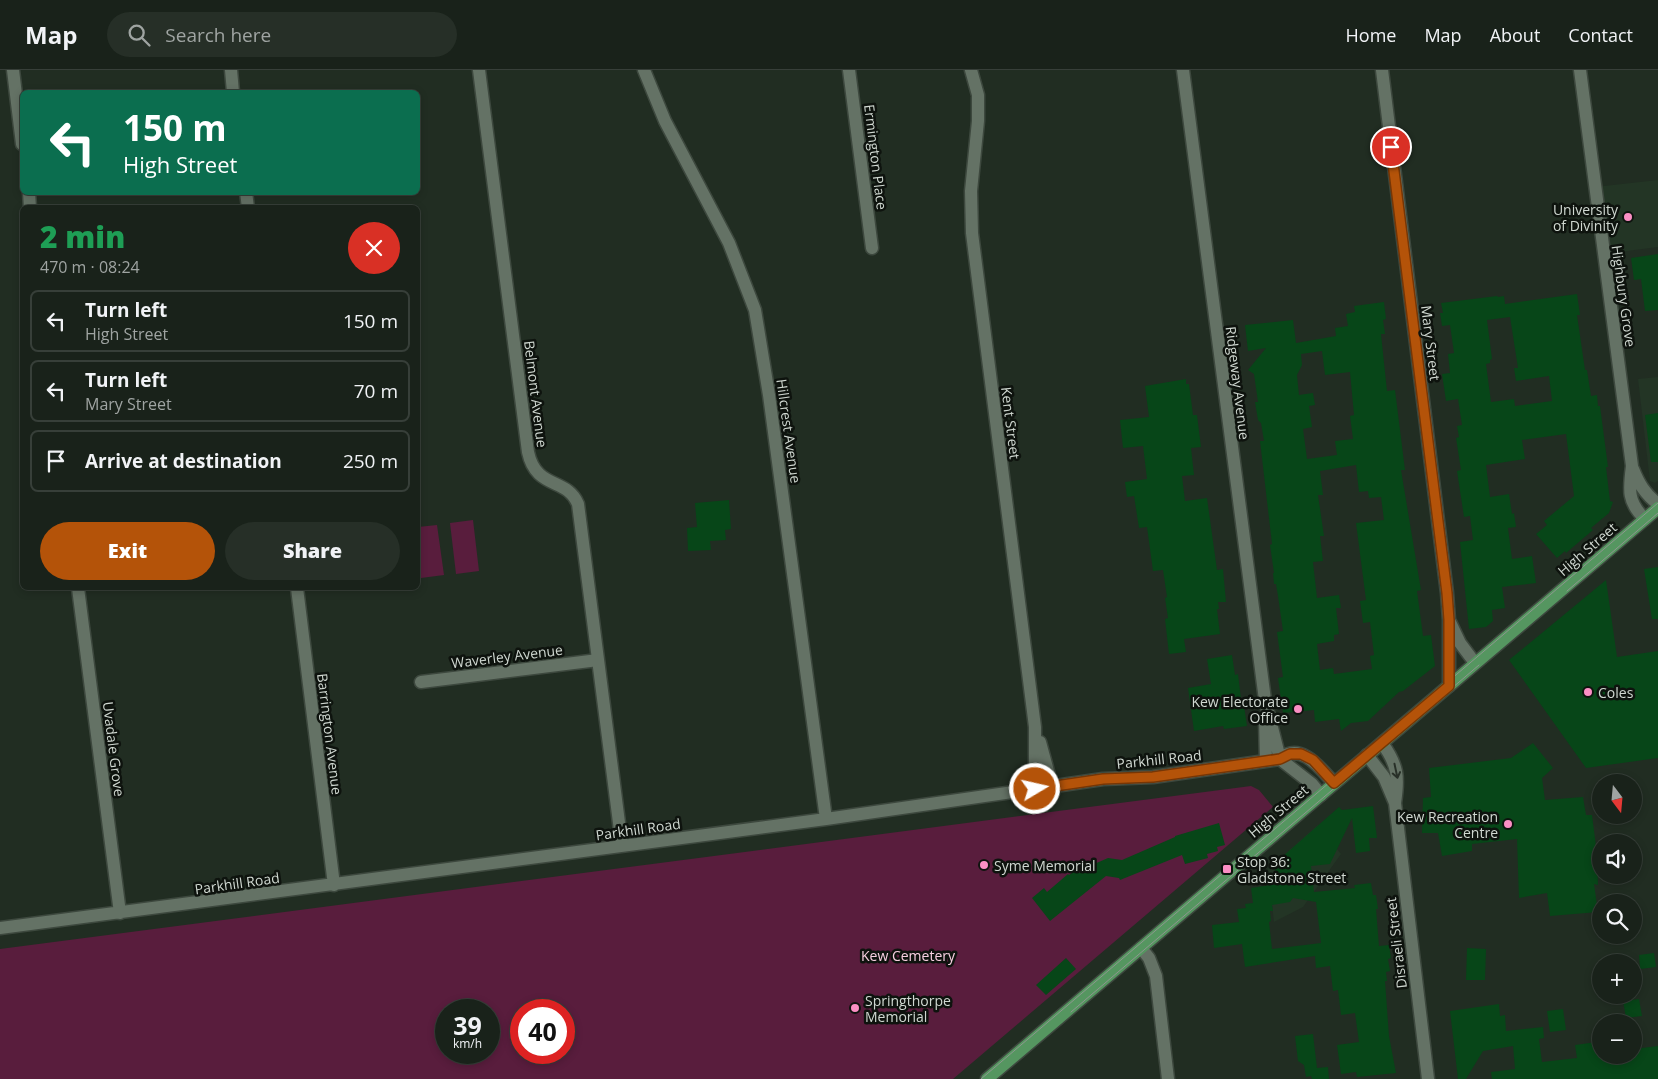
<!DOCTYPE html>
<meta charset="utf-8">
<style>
body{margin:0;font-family:"Open Sans",sans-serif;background:#262f27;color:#f1f3f6;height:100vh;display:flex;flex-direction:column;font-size:19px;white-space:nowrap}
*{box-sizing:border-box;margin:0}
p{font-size:16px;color:#9fa4a2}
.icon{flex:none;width:28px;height:28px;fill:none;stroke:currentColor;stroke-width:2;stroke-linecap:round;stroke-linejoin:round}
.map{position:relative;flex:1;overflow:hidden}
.details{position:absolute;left:20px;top:135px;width:400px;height:385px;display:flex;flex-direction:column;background:#19221a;border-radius:8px;box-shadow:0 2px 8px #0003,0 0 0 1px #373f39}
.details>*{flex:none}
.hud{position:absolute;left:20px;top:20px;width:400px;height:105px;border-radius:8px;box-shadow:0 2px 8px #0003,0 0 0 1px #373f39;background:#0b6e4f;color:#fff;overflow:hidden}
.needle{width:32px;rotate:164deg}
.buttons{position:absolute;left:1592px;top:704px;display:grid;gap:10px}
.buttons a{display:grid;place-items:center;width:50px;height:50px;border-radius:50%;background:#19221a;box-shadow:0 2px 8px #0003,0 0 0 1px #373f39;font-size:25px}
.speed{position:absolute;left:435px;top:929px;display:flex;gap:10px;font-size:25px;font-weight:700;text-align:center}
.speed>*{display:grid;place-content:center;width:65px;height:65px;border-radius:50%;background:#19221a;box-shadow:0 2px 8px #0003,0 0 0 1px #373f39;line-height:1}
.speed small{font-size:12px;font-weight:400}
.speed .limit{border:8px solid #d22;background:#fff;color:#111}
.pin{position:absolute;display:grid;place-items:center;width:42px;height:42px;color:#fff;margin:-21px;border:2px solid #fff;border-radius:50%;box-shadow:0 1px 5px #0007}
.me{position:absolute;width:55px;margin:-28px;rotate:81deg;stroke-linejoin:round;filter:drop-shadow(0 0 4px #0008)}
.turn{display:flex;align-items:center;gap:18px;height:105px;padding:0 20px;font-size:22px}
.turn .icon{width:65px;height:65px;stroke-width:2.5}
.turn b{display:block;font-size:35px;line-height:42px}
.round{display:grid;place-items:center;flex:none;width:52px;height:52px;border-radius:26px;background:#262f27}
.overview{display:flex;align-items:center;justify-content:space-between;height:85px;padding:0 20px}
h1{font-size:30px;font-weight:800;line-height:38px;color:#1e9e55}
.cta{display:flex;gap:10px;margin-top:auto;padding:10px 20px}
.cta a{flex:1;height:58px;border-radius:30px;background:#b45309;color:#fff;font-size:20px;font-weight:800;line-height:58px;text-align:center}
.cta a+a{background:#262f27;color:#f1f3f6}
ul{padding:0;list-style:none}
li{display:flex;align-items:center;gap:15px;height:62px;margin:0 10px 8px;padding:0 10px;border:2px solid #373f39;border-radius:8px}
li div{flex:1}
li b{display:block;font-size:19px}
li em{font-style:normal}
header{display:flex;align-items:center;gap:30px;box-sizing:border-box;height:70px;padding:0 25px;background:#19221a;border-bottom:1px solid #373f39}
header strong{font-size:24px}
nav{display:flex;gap:28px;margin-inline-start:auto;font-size:18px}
.search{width:350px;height:45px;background:#262f27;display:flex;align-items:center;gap:12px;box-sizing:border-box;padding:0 18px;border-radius:28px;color:#9fa4a2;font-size:19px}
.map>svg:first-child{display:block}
</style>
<header>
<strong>Map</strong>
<div class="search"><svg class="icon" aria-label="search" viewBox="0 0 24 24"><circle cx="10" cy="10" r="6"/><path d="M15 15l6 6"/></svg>Search here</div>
<nav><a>Home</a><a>Map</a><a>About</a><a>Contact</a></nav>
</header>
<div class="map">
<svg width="1658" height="1009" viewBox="0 0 1658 1009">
<rect width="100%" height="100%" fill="#212d22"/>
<!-- built -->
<path fill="#233525" d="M1658,110V177L1603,184L1595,117Z
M1658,307V411L1655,413L1650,411L1638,309Z
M1318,755L1341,784L1303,837L1274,852L1268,799Z"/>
<!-- green -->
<path fill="#591d3d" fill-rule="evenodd" d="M473,450L479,501L456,504L450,453Z
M437,455L444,505L421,508L418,482V457Z
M1251,716L1259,720L1273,737L953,1009H0V879ZM446,940H489V982H446ZM521,940H564V982H521Z"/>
<!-- building -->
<path fill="#074618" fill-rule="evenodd" d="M1658,184V240L1645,241L1641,209L1634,210L1631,188Z
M1577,224L1580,245H1577L1585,300H1587L1591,326L1597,325L1598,336H1600L1608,397H1606L1610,431L1613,432L1609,443L1591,458L1593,460L1566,483L1565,481L1557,488L1536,464L1547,455L1544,451L1574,426L1566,364L1522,370L1525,389L1486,395L1490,427L1509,424L1512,444L1514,443L1516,457L1508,458L1512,489L1532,486L1536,513L1502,517L1505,538L1492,540L1493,551L1486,557L1469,559L1460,472L1473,470L1470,446L1464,447L1457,401L1461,400L1456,368L1459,367L1457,356L1462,355L1458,329L1446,331L1442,304L1450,303L1448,284L1454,283L1450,255L1442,256L1440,243H1443L1441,233L1497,226L1498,227L1504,226L1505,234ZM1510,247L1518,298H1514L1516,311L1549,306L1552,331L1515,336L1514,329L1491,332L1486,294L1490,293V290L1492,289L1487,250Z
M1384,232L1386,249L1383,250L1385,264H1381L1387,321L1395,320L1405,400H1401L1421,520L1417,521L1423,566L1431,565L1435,596L1403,621L1399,622L1368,651L1351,653L1341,661L1339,649L1315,652L1314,640L1283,643L1278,608L1283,607L1277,562L1283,561L1278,526L1276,514H1274L1273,503H1274L1270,475L1272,474L1260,371H1264L1261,353L1258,350L1255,332H1258L1254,304L1248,300L1266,278L1248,281L1245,255L1293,250L1296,273L1336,266L1335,258L1348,256L1346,244L1355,242L1354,236ZM1322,281L1325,305L1350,302L1354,345L1350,346L1353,369L1335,371L1337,385L1307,389L1303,359L1312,357L1309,336L1315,335L1313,323L1299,325L1297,305L1302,295L1301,284ZM1356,395L1359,422L1368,421L1369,428L1381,427L1384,450L1356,453L1366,530L1360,531L1363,553L1370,552L1374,585L1370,586L1372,599L1334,604L1333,598L1320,600L1317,574L1334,571V565L1339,564L1336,538H1341L1339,525L1317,528L1313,492L1323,491L1320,466H1324L1318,425H1323L1320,401Z
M1186,309V314H1189L1193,345H1197L1201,377L1191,378L1194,405L1182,406L1185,431L1207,428L1217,500L1223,499L1226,532H1218L1219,539H1217L1220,564L1184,569L1186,582L1169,584L1165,549L1168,548L1165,528L1167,527L1163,500L1153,501L1147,457L1139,458L1134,426L1127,427L1125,412L1147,409L1143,376L1123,378L1120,350L1149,347L1145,316Z
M1658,343V392H1651L1645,345Z
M729,430L731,459L725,460L726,470L710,471L711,480L688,481L687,458L697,457L695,433Z
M1658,497V549H1652L1644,499Z
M1606,510L1617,587L1658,581V688L1586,698L1509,590Z
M1232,585L1235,605L1238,604L1241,629H1243L1247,656L1224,659L1223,656L1194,661L1188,618L1211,614L1207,589Z
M1533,673L1553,698L1542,708L1545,730L1583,727L1586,745H1592L1597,784L1598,815L1594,814L1598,842L1550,846L1547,823L1519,828L1517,769L1472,774V781L1442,786L1438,763H1422L1423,728L1431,727L1429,698L1511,688Z
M1373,736L1377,768H1369L1370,781L1356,783L1352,748L1330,794L1311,796L1314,822L1355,818L1354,815L1371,813L1373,825H1376L1378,839H1376L1379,876L1389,875L1391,888L1388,889L1390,901L1386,902L1387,911H1385L1389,966L1396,1003L1357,1007L1356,1002L1341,1004L1337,975L1359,972L1355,943L1341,945L1338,920L1333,921L1330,896L1316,898L1315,886L1245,897L1242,874L1214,878L1212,855L1239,852L1237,839L1246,838L1245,834L1253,833L1251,818L1277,814L1274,794L1339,737L1342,740ZM1293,828L1316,832L1321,873L1272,879L1269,852L1271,851L1270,841H1273L1272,835L1290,832Z
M1219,753L1225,775L1217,777L1218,781L1207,784L1208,788L1185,794L1182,785L1120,810L1119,808L1106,806L1050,851L1032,828L1044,818L1047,822L1068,804L1069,805L1076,800L1079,803L1091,793L1092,795L1108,788L1122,790L1175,767V766Z
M1467,878L1486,879L1485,910H1466Z
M1654,883L1656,897L1640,899L1639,885Z
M1066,888L1076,899L1046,925L1036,915Z
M1639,929L1642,946L1626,948L1623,931Z
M1499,934L1500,946L1505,945L1506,961L1543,957L1544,968L1539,969L1542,992L1577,988L1575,975L1597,972L1599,985H1634V979L1658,976V1009H1492L1491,1002L1515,999L1513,976L1483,981L1466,1009H1458L1450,941Z
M1563,939L1566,960L1550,962L1547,941Z
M1313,964L1317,998L1328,997L1329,1009H1312L1311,1006L1306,1007L1304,995L1298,991L1295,966Z"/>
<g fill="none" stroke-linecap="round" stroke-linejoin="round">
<!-- minor casing -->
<g stroke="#3d483e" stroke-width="15">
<path id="minor" d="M13,0L22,74
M231,0L233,22
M479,0L528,382C536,420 567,407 578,434L622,776
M644,0L665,51L729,173L755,240L769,325L826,749
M849,0L872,178
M971,0L978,25V51L971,121L972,163L1035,657V719
M1183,0L1265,630L1280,689
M1382,0L1447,523L1449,550V616
M1580,0L1632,396C1629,419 1627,432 1645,449
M29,122L30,138
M246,122L248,138
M1633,399C1639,414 1645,424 1658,434
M78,518L120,843
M297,518L334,815
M1450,552L1460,573L1475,593
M421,612L598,590
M1265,650L1266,691
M1040,672L1052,716
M1382,673C1398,695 1399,707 1395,733L1428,1009
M1367,685L1384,707L1395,733
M1280,689L1312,714L1321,725
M0,858L826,749L1103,709L1153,707L1280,689C1301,671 1321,699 1334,713
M1141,878L1149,888L1156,906L1168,1009"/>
</g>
<!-- major casing -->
<g stroke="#3d483e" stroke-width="15">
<path id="major" d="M987,1009L1658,438"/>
</g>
<!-- minor -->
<use href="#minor" stroke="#647265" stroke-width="12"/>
<!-- major -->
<use href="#major" stroke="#559660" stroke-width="12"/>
<!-- tram -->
<path stroke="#8e978f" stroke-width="1" d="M1567,521L1658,443
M1424,642L1479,595
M1071,942L1391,670
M981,1009L1658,433"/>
</g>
<!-- one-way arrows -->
<defs><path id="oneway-shaft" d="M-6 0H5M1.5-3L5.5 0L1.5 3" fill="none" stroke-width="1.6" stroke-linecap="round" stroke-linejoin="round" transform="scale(1.25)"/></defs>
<use stroke="#283028" href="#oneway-shaft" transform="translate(1396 701) rotate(78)"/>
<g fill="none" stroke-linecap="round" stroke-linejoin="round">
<!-- route casing -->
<g stroke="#753606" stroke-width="12">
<path id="route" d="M1035,719L1103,709L1153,707L1266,691L1280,689L1290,684H1301L1313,690L1334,713L1449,616V550L1447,523L1391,77"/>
</g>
<!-- route -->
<use href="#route" stroke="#b45309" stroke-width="9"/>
</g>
<!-- markers -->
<g fill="#fb8fc4" stroke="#0e130e" stroke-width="2">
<circle cx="1628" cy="147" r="5"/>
<circle cx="1588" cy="622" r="5"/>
<circle cx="1298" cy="639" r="5"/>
<circle cx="1508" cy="754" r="5"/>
<circle cx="984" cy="795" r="5"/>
<rect x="1222" y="794" width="10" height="10" rx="2.5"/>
<circle cx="855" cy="938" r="5"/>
</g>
<g text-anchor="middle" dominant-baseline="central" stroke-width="5" stroke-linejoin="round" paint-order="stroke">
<!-- street labels -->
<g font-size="14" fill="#d0d8d1" stroke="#0e130e">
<text transform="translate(876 87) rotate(83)">Ermington Place</text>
<text transform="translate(1624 226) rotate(82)">Highbury Grove</text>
<text transform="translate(1431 273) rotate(83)">Mary Street</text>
<text transform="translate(1238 313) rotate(83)">Ridgeway Avenue</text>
<text transform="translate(536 324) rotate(83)">Belmont Avenue</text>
<text transform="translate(1011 353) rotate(83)">Kent Street</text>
<text transform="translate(789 361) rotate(82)">Hillcrest Avenue</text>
<text transform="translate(1587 479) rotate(-41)">High Street</text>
<text transform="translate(507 586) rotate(-7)">Waverley Avenue</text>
<text transform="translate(330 664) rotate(83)">Barrington Avenue</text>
<text transform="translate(114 679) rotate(83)">Uvadale Grove</text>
<text transform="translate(1159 689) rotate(-6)">Parkhill Road</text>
<text transform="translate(1278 741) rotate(-40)">High Street</text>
<text transform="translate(638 759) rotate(-8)">Parkhill Road</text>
<text transform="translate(237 813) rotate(-8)">Parkhill Road</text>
<text transform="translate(1396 873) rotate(-97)">Disraeli Street</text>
</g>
<!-- poi labels -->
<g font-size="14" fill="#d0d8d1" stroke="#0e130e" text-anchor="start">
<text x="1618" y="139" text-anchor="end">University<tspan x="1618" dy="16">of Divinity</tspan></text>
<text x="1598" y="622">Coles</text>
<text x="1288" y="631" text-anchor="end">Kew Electorate<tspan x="1288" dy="16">Office</tspan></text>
<text x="1498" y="746" text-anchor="end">Kew Recreation<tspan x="1498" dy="16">Centre</tspan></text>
<text x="1237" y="791">Stop 36:<tspan x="1237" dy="16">Gladstone Street</tspan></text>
<text x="994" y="795">Syme Memorial</text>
<text x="865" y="930">Springthorpe<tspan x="865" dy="16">Memorial</tspan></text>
</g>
<!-- park labels -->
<g font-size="14" fill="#f8cfe1" stroke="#0e130e">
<text x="908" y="885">Kew Cemetery</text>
</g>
</g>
</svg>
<div class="buttons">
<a><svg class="needle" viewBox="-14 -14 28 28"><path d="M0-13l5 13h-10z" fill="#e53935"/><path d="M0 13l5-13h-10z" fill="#9fa4a2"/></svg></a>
<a><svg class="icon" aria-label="sound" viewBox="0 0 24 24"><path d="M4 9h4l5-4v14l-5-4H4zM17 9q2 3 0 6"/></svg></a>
<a><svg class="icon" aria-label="search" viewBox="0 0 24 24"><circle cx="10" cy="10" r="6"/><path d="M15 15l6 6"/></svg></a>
<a>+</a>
<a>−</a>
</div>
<div class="speed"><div>39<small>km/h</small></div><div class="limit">40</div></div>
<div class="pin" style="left:1391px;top:77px;background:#d93025"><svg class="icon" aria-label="arrive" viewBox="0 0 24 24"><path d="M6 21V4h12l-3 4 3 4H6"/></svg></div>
<svg class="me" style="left:1035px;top:719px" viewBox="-20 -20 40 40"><circle r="17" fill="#b45309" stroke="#fff" stroke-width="3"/><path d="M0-11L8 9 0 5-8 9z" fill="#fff"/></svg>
<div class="hud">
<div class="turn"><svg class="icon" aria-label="left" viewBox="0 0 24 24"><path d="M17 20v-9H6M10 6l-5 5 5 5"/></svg><div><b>150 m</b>High Street</div></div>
</div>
<section class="details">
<div class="overview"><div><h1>2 min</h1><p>470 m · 08:24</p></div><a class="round" style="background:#d93025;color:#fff"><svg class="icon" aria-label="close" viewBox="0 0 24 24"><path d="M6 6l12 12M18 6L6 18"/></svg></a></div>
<ul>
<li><svg class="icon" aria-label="left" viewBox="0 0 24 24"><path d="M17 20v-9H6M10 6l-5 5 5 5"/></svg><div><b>Turn left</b><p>High Street</p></div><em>150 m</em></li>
<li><svg class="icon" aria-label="left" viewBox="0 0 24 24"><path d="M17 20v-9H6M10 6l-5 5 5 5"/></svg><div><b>Turn left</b><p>Mary Street</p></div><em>70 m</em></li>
<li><svg class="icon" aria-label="arrive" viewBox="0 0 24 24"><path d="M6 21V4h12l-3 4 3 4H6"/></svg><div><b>Arrive at destination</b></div><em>250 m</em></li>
</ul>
<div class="cta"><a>Exit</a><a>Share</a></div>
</section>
</div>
